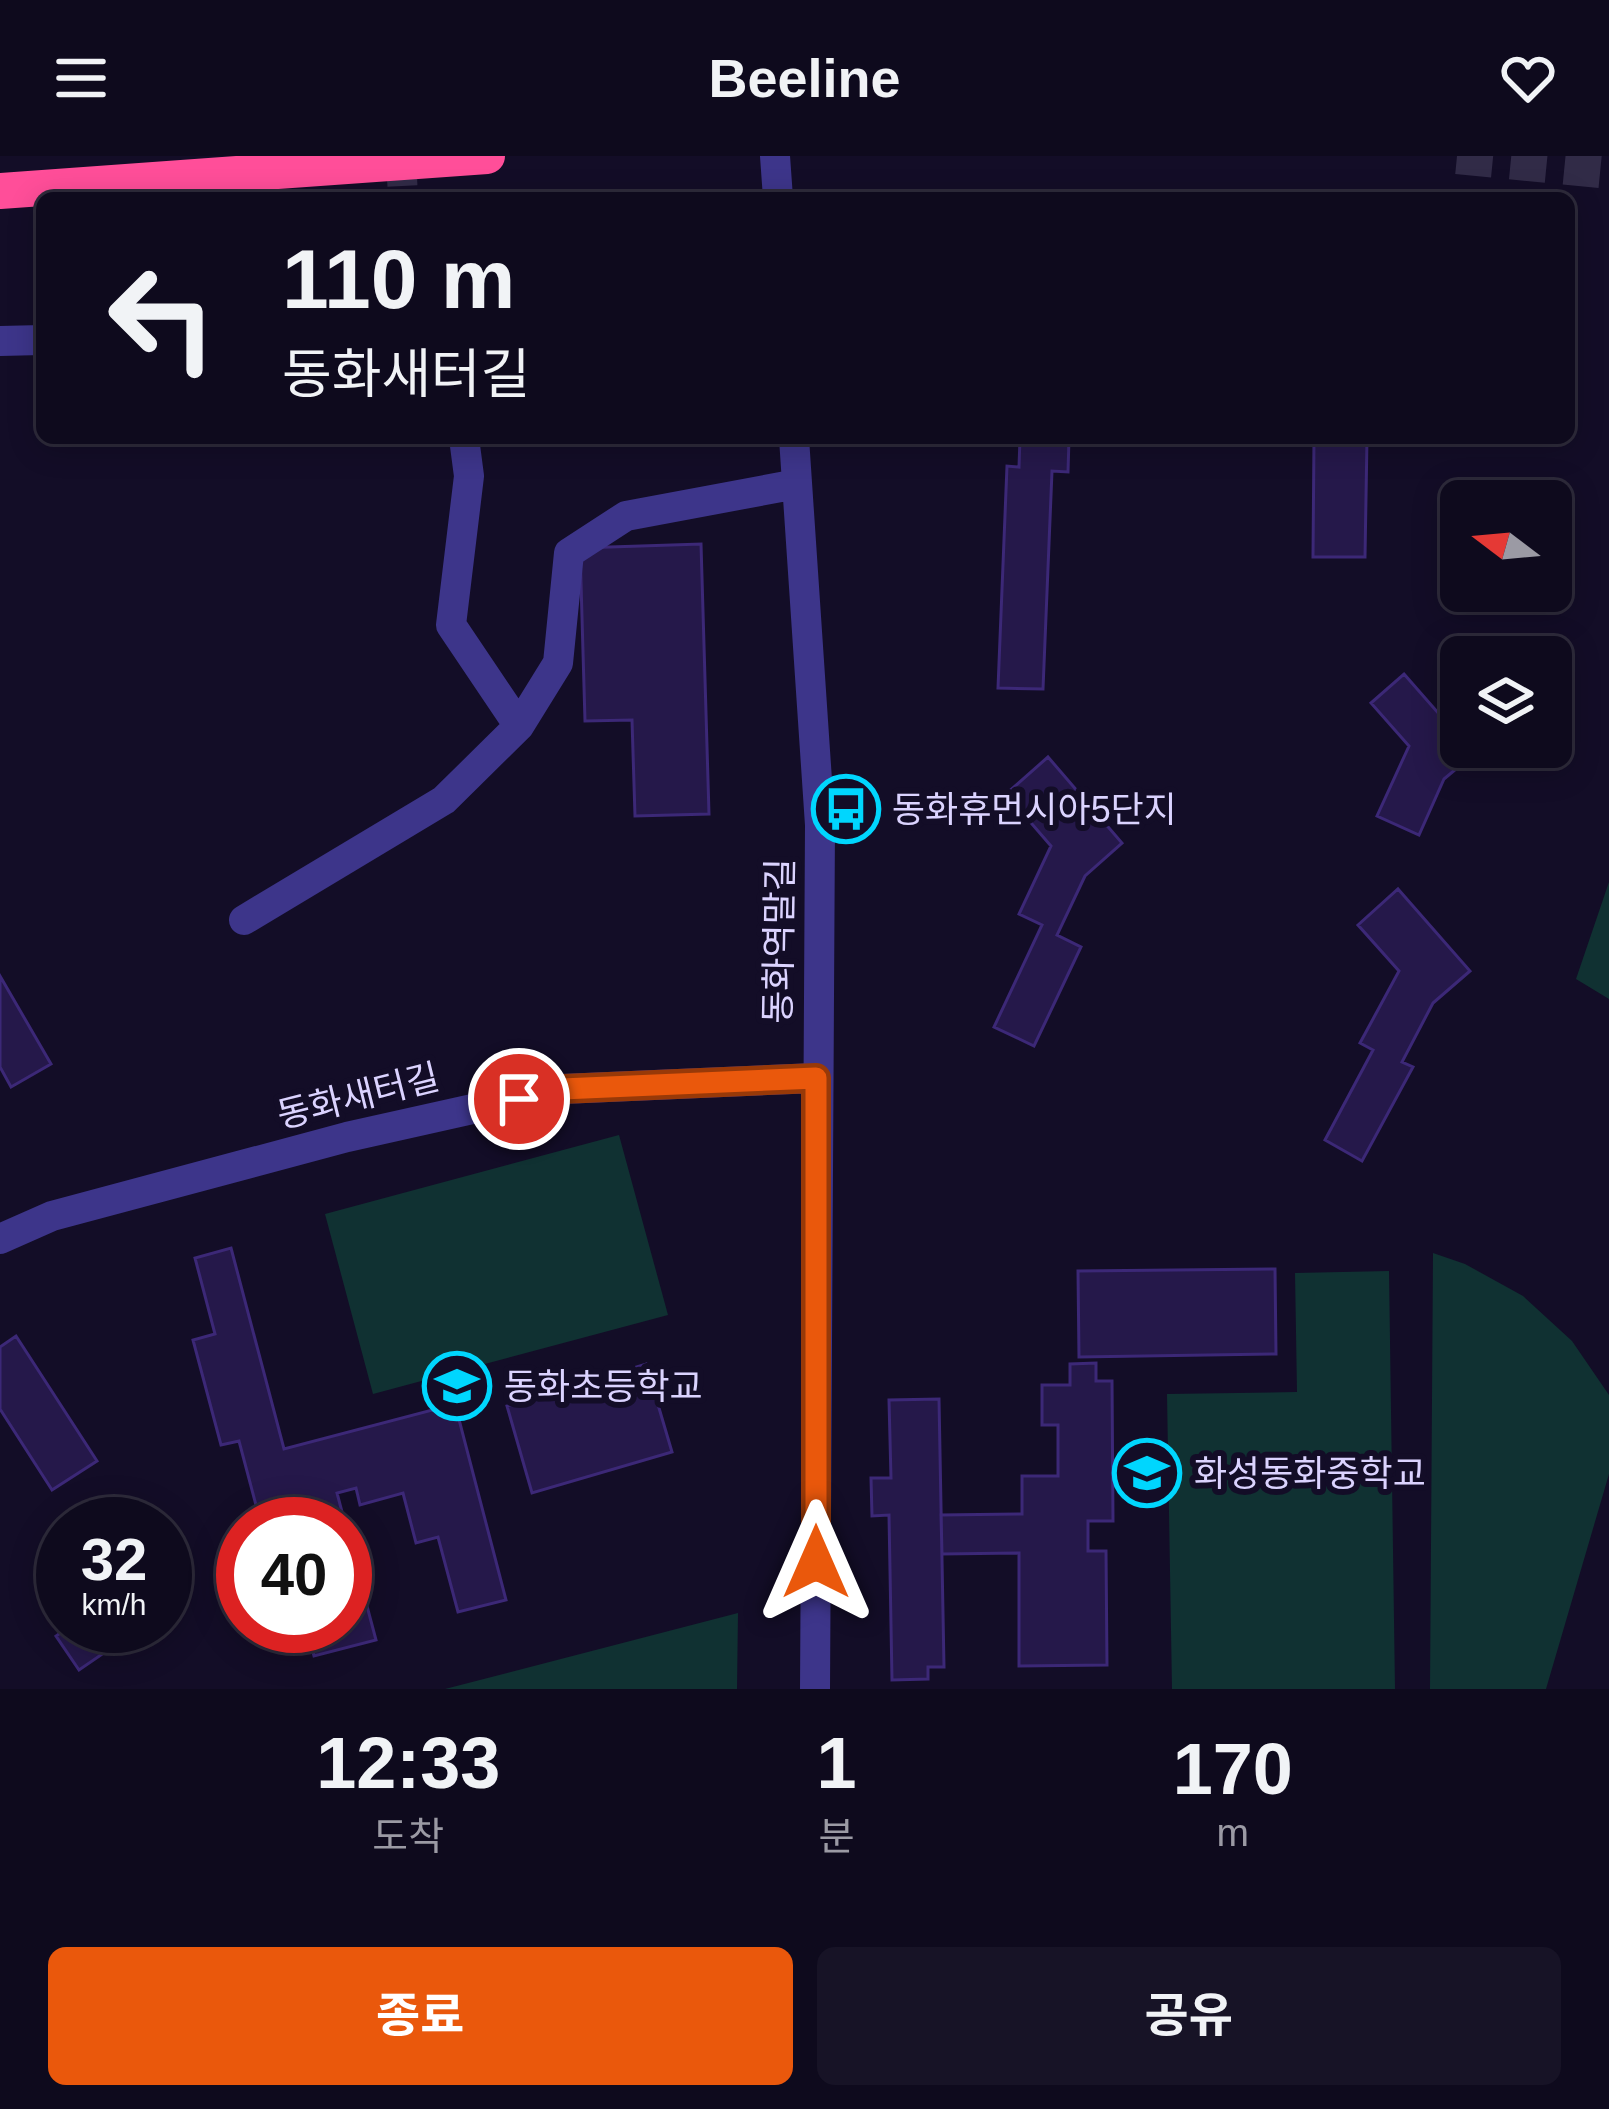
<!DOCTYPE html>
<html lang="ko">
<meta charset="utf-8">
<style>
body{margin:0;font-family:Helvetica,"Noto Sans KR",sans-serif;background:#171326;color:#f1f3f6;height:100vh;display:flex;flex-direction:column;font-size:45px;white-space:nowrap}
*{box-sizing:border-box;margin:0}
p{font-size:39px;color:#9b9aa4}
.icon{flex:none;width:66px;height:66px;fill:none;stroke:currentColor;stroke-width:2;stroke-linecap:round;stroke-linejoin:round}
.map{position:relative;height:1533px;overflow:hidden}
.side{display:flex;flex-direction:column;background:#0e0a1d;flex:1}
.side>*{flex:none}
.guide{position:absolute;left:36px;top:36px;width:1539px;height:252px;border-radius:18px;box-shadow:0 6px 30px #0003,0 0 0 3px #2e2b3b;background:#0e0a1d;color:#f1f3f6;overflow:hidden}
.needle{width:78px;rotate:286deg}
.buttons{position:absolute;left:1440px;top:324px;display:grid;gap:24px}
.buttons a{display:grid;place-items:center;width:132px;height:132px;border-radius:18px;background:#0e0a1d;box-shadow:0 6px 30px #0003,0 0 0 3px #2e2b3b;font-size:60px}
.speed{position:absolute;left:36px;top:1341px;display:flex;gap:24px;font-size:60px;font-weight:700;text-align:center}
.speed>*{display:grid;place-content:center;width:156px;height:156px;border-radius:50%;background:#0e0a1d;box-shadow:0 6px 30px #0003,0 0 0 3px #2e2b3b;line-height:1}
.speed small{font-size:30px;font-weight:400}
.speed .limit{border:18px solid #d22;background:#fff;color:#111}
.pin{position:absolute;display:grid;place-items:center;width:102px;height:102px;color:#fff;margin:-51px;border:6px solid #fff;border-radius:50%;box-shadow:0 3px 12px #0007}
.me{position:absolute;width:132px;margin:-66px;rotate:0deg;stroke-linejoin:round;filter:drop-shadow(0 0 9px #0008)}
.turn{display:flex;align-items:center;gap:42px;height:252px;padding:0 48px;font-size:54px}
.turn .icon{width:156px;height:156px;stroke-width:2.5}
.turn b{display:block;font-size:84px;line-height:102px}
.eta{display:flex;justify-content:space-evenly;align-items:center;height:204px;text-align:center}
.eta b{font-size:72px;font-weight:700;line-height:84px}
.action{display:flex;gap:24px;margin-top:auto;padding:24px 48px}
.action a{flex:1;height:138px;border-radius:18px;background:#ea580c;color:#fff;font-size:48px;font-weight:700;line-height:138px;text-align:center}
.action a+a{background:#171326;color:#f1f3f6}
header{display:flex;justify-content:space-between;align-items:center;height:156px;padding:0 48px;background:#0e0a1d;font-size:54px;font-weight:700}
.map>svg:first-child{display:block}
</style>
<header><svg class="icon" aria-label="menu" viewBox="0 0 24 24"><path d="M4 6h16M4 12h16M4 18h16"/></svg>Beeline<svg class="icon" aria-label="heart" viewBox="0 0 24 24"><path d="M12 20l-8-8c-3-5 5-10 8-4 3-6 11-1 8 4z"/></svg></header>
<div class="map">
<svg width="1609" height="1533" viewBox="0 0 1609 1533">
<rect width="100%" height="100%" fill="#130d27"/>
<!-- green -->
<path fill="#103132" d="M1609,726V843L1576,823Z
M619,979L668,1159L373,1238L325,1058Z
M1433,1097L1465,1108L1523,1140L1572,1185L1609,1239V1318L1546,1533H1430Z
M1389,1115L1395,1533H1172L1167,1238L1297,1236L1295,1117Z
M738,1457L737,1533H445Z"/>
<!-- building -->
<path fill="#25184a" stroke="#3c2877" stroke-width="3" d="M486,282H652V288L486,287Z
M1020,282H1069L1068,316L1052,315L1043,533L998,532L1007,310L1019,311Z
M1314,282H1367L1365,401H1313Z
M701,388L709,658L635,660L632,564L585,565L580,392Z
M1404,518L1461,583V591H1468L1474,598L1444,623L1419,679L1377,660L1409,590L1371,547Z
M1048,601L1122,687L1085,720L1057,779L1081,791L1034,890L994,871L1042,769L1019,758L1051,690L1006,638Z
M1398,733L1470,815L1433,847L1402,906L1413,911L1362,1005L1325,984L1373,894L1360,887L1399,815L1358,769Z
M0,820L51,908L11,931L0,911Z
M231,1092L284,1293L455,1248L506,1444L458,1456L438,1381L416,1387L403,1337L360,1349L356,1332L337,1337L376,1484L314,1500L306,1470H345V1368H261L239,1285L221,1289L193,1184L215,1178L195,1102Z
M1275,1113L1276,1198L1079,1201L1078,1115Z
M16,1180L97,1305L52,1334L0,1253V1191Z
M1096,1207V1225H1112L1113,1365H1088V1395H1106L1107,1509L1019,1510V1397L942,1398L941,1359L1022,1358V1320H1058V1269H1042V1229H1070V1208Z
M646,1208L672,1296L532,1337L507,1250Z
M939,1243L944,1511H928V1523L892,1524L889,1359L872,1360L871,1322H891L889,1244Z
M70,1470H132L136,1475L79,1514L56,1480Z"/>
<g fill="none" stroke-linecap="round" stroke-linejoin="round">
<!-- minor-tunnel -->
<path stroke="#312b47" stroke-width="30" stroke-dasharray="30 15" stroke-linecap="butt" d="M401,0L403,42"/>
<!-- highway-tunnel -->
<path stroke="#312b47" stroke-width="36" stroke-dasharray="36 18" stroke-linecap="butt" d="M1457,0L1609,15"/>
<!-- minor -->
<path stroke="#3d358a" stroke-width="30" d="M775,0L778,42
M0,185L42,184
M464,282L469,320L451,469L519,570
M794,282L820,669L815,1533
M244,764L444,644L519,570L558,507L569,397L626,360L797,328
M0,1083L52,1060L347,981L562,933L816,922"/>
<!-- highway -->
<path stroke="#ff4e99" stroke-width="36" d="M0,35L487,0"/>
</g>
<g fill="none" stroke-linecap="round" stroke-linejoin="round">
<!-- route casing -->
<g stroke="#983908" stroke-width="30">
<path id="route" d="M519,943L562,933L816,922V1406"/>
</g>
<!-- route -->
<use href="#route" stroke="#ea580c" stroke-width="21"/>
</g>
<!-- icons -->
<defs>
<g id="bus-ring" transform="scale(3.45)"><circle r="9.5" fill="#130d27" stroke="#00d6fe" stroke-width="1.5"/><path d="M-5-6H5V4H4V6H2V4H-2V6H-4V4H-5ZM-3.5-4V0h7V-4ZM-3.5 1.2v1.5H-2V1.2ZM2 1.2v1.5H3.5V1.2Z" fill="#00d6fe"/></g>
<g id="school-ring" transform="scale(3.45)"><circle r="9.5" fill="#130d27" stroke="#00d6fe" stroke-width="1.5"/><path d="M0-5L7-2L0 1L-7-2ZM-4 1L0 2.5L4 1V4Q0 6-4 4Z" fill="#00d6fe"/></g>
</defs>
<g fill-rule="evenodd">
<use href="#bus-ring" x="846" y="653"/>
<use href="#school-ring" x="457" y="1230"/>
<use href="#school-ring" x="1147" y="1317"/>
</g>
<g text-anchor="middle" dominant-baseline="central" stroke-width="12" stroke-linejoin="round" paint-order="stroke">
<!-- poi labels -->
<g font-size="36" fill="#dbd3ff" stroke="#130d27" text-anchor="start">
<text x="892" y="653">동화휴먼시아5단지</text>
<text x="504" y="1230">동화초등학교</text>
<text x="1194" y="1317">화성동화중학교</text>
</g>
<!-- street labels -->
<g font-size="36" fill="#dbd3ff" stroke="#130d27">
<text transform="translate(779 785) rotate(-89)">동화역말길</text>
<text transform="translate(358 940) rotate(-14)">동화새터길</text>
</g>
</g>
</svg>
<div class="buttons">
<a><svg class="needle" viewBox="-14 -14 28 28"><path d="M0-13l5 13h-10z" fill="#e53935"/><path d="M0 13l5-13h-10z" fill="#9b9aa4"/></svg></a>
<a><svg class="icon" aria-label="layers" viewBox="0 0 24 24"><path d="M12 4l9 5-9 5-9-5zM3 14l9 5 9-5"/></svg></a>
</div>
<div class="speed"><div>32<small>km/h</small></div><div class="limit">40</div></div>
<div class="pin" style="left:519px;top:943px;background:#d93025"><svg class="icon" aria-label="arrive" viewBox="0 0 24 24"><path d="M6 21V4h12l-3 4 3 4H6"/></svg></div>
<svg class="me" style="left:816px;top:1406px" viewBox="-20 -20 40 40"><path d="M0-17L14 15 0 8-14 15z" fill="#ea580c" stroke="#fff" stroke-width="4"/></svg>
<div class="guide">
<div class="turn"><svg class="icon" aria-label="left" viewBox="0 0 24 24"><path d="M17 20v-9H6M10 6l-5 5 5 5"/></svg><div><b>110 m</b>동화새터길</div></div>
</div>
</div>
<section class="side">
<div class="eta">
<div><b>12:33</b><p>도착</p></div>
<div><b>1</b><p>분</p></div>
<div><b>170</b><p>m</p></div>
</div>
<div class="action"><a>종료</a><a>공유</a></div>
</section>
